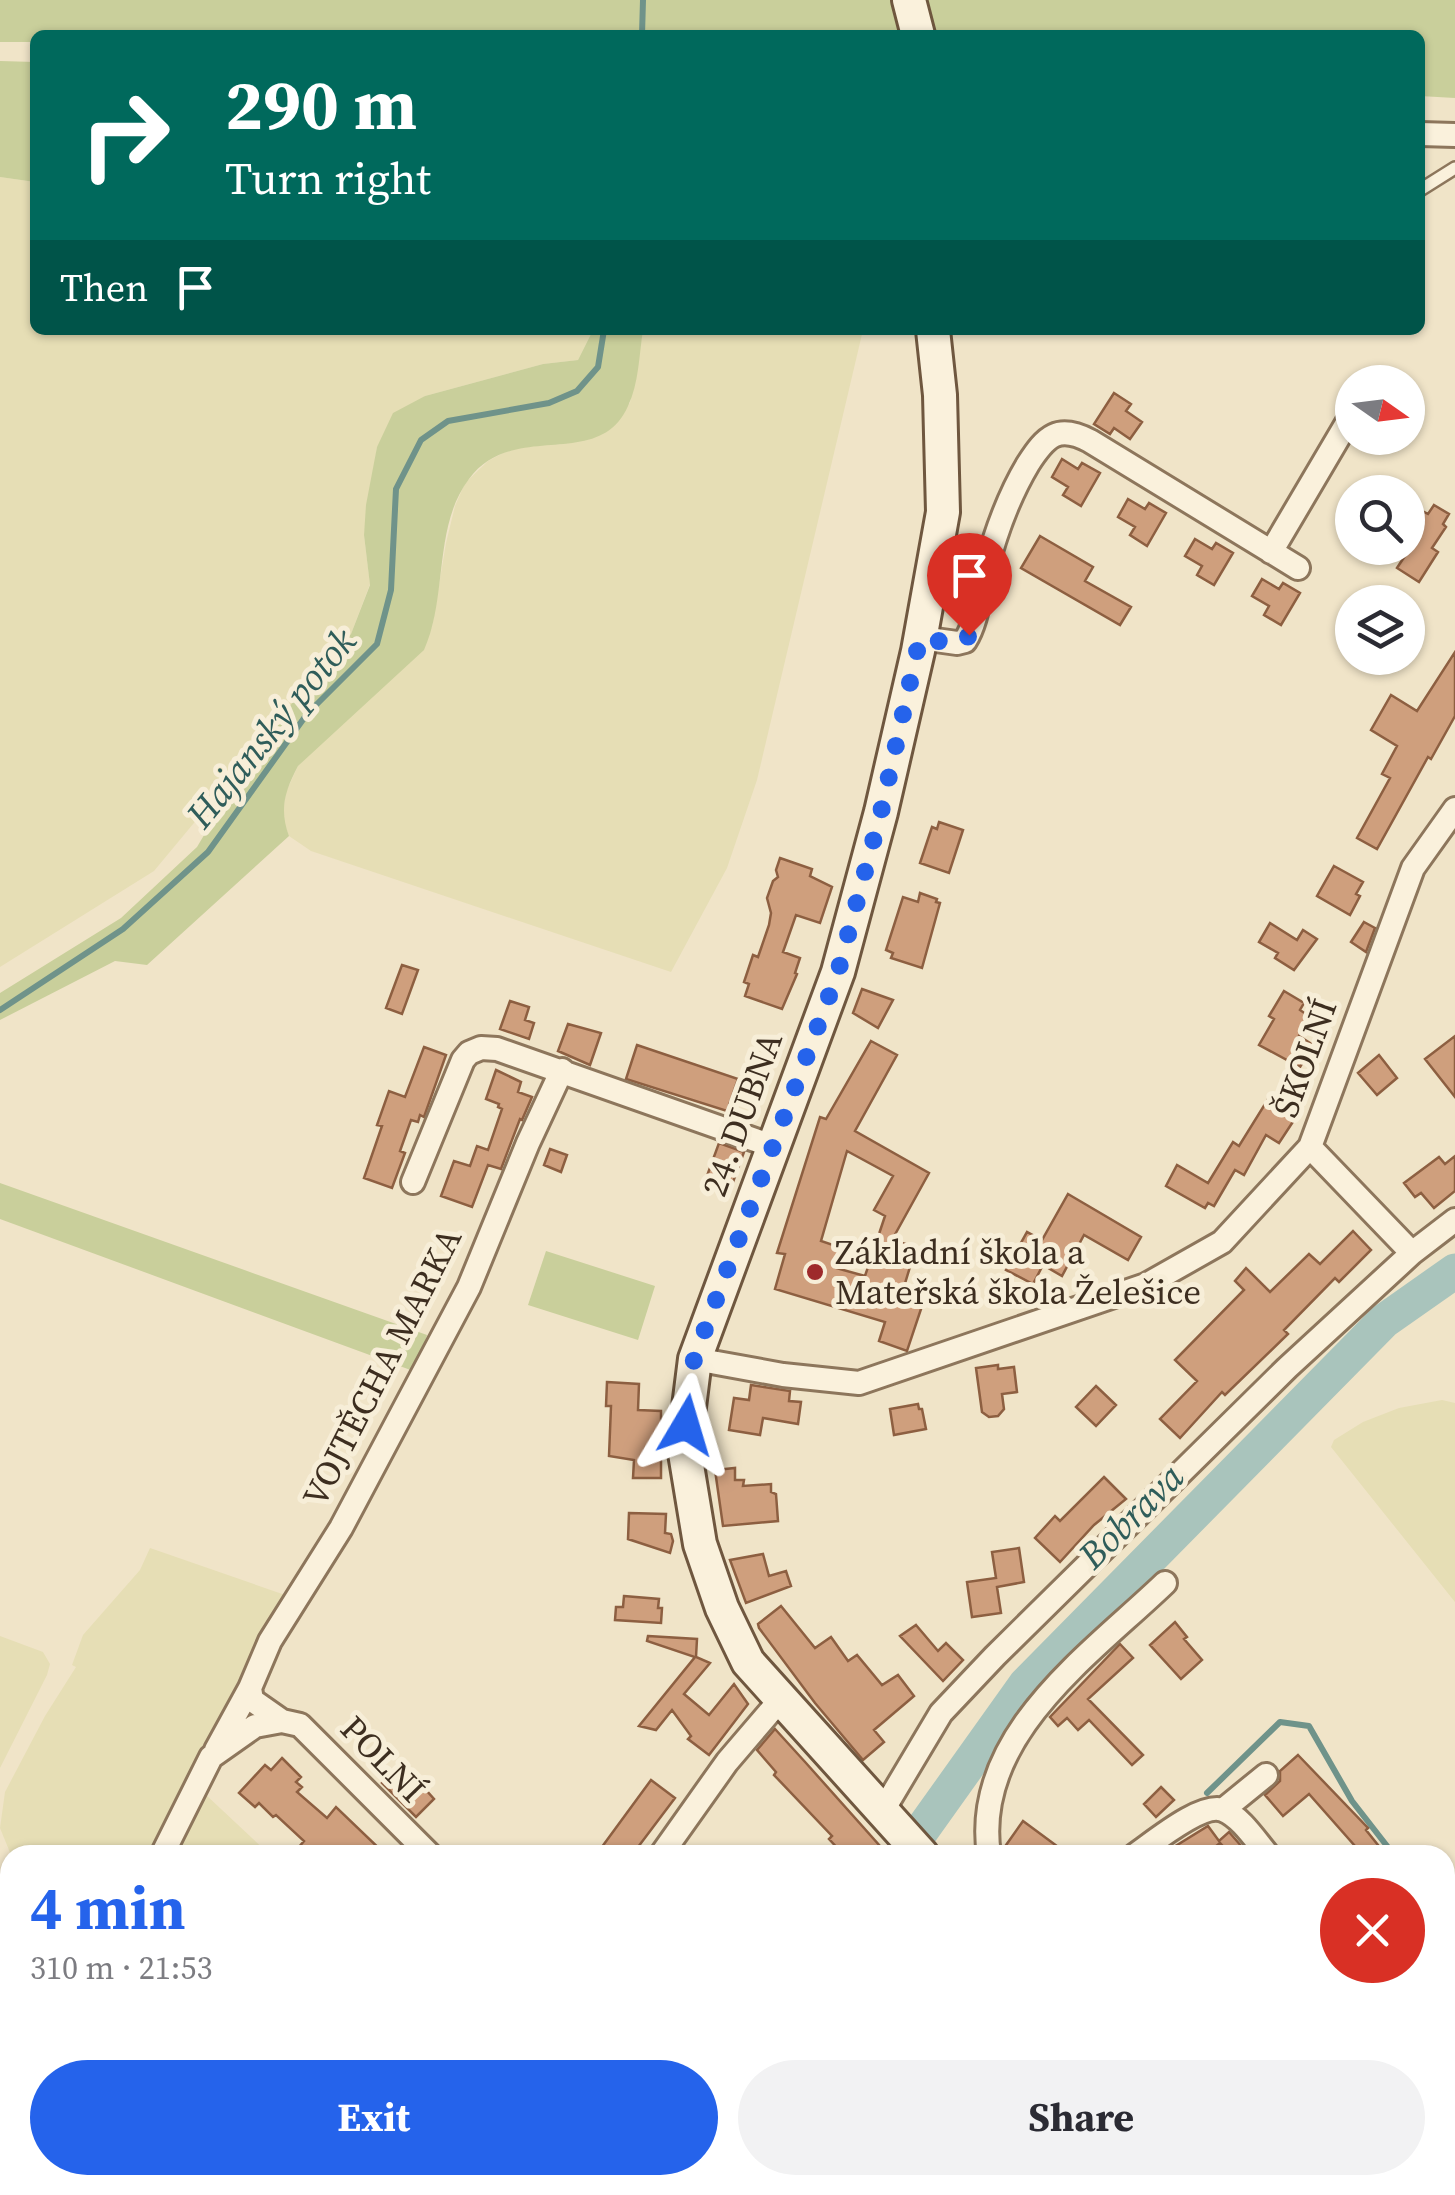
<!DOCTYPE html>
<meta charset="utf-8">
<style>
body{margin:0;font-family:"Source Serif 4",serif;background:#f2f2f3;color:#2b2b33;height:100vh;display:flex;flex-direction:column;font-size:38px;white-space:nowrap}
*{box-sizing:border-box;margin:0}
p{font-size:32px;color:#7c7c81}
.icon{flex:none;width:55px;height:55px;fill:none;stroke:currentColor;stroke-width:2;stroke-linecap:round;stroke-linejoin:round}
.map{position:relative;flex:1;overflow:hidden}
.sheet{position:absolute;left:0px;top:1845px;width:1455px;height:350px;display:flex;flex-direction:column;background:#fff;border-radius:30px 30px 0 0;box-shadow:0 2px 8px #0004}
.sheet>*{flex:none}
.banner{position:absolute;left:30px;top:30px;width:1395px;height:305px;border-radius:15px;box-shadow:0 2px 8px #0004;background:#00695c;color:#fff;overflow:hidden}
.needle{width:65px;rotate:104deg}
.buttons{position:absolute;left:1335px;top:365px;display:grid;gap:20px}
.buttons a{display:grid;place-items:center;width:90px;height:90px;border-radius:50%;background:#fff;box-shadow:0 2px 8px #0004;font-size:50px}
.pin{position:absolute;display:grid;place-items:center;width:85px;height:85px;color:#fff;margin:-102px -42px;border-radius:50% 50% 50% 0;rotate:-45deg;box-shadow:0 0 10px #0007}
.pin .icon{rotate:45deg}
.me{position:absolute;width:110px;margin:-55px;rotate:7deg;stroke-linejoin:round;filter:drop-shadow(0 0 8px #0008)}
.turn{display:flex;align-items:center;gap:35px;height:210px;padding:0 30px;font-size:45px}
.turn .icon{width:130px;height:130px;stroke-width:2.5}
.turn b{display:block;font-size:70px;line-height:85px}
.then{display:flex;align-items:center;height:95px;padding:0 30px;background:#0003;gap:20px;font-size:38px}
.round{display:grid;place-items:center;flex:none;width:105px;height:105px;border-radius:52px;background:#f2f2f3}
.head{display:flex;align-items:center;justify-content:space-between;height:170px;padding:0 30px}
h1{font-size:60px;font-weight:700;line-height:75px;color:#2563eb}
.action{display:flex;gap:20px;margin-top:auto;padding:20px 30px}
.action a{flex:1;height:115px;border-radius:60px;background:#2563eb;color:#fff;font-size:40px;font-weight:700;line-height:115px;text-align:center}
.action a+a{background:#f2f2f3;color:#2b2b33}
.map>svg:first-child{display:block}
</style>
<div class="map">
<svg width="1455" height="2195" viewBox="0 0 1455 2195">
<rect width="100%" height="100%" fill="#f0e4c8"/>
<!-- farmland -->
<path fill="#e6deb5" d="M0,177L35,182V330H593L578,360L543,364L425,396L377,447L364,535L370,584L351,634L154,871L0,967Z
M643,330H863L757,780L727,868L671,972L311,851L289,836L282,818L286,792L298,766L432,627L446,543L455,506L465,483L488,461L505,452L530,445L564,444L630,403Z
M1442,1400L1455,1403V1602L1331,1447L1334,1440L1363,1422L1399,1408Z
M150,1548L291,1597L153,1855H11L0,1828L5,1792L45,1716L76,1667L72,1665L83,1635L140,1570Z
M0,1636L43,1652L50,1664L47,1675L0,1768Z
M205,1794L270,1855H167Z
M0,1996L10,2015V2083L0,2087Z
M349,2185H623L634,2195H360Z"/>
<!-- green -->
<path fill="#c9cf9b" d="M0,0H894L904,35H35V42H0Z
M924,0H1455V98L1420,96V35H933Z
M0,61L35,62V182L0,177Z
M593,330H643C639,355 639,383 628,406C599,472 513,419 469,479C433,526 448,597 424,650L298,766C285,791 279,809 289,836L147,965L115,961L0,1020V993L121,918L197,847L216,815L215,794L351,634L370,585L364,535L366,505L377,447L393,413L425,396L543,364L578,360Z
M0,1183L427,1335L416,1372L0,1219Z
M546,1251L655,1286L638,1340L528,1305Z
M122,2185H257L234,2195H129Z
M1202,2185H1283L1336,2193L1355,2189L1381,2195H1200Z"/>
<!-- cemetery -->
<path fill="#bfc49a" d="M1455,2097V2195H1381V2185H1445V2103Z"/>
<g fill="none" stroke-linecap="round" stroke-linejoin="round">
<!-- stream -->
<path stroke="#6f938a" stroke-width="6" d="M642,35L643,0
M0,1010L123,929L208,852L307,714L377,644L391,590L396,489L421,440L448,421L549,403L577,391L598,367L604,330
M1207,1793L1280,1722L1309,1726L1352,1801L1394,1855
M1445,1888H1446
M0,1975L10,1993
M129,2185L135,2195"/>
<!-- river -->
<path stroke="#a9c4bc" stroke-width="35" d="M904,1855L1026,1684L1384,1321L1455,1271
M751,2195L756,2185"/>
</g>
<!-- building -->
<path fill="#cf9f7d" stroke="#8d5f41" stroke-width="2.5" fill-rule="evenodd" d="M1114,393L1131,404L1126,411L1142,422L1130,439L1114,428L1110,434L1094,424Z
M1062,459L1078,469L1082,463L1100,473L1081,506L1063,495L1068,487L1052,477Z
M1128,499L1145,509L1149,503L1166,513L1147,546L1130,535L1135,527L1118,517Z
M1434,505L1449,514L1443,524L1446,527L1432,548L1438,552L1419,582L1397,568L1418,536L1412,532L1424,512L1428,514Z
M1040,536L1093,567L1085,581L1131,607L1120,625L1021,568Z
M1195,539L1212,549L1216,543L1233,553L1214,585L1197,575L1202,566L1185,556Z
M1262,579L1279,589L1283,583L1300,593L1281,625L1264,615L1269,606L1252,596Z
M1455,652V716L1431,759L1428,757L1377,849L1357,838L1390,778L1382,774L1397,746L1371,730L1391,695L1417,711Z
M939,822L963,830L949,873L920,863L932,827L937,829Z
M780,858L812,869L810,876L832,887L820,923L796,915L783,952L800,958L795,973L797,974L782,1009L745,996L749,984L744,982L753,955L758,957L769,925L771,913L767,898L773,881L778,877L776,870Z
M1334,866L1363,882L1356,894L1360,896L1350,915L1317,896Z
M920,893L937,899L936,902L940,903L922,968L891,958L893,953L886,950L903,897L918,902Z
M1364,922L1375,928L1366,952L1351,942Z
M1270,923L1297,940L1303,930L1317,939L1294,970L1275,958L1278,953L1259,942Z
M402,965L418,970L402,1014L386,1008Z
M862,989L893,1000L878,1028L853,1013Z
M1284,991L1304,1003L1300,1010L1310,1017L1299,1036L1313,1045L1300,1067L1259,1045L1274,1019L1269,1016Z
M510,1001L529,1007L525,1020L534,1023L529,1039L500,1029Z
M568,1024L601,1033L590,1065L558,1051Z
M1455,1036V1097L1425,1059Z
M871,1041L897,1055L855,1131L929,1173L892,1240L916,1247L900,1300L922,1306L907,1351L879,1341L885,1322L775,1289L785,1254L777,1253L820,1117L826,1119ZM847,1151L893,1176L874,1210L885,1216L865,1276L836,1268L842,1248L821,1241Z
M637,1045L738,1079L727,1111L626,1079Z
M424,1047L446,1055L424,1117L420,1115L418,1122L411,1120L400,1151L405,1153L392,1188L364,1178L382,1126L377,1125L389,1091L405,1097Z
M1379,1055L1397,1078L1377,1095L1358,1073Z
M496,1070L521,1082L518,1092L532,1097L522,1120L520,1119L501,1169L488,1165L472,1207L441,1196L454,1161L470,1166L477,1146L488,1150L502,1109L498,1107L499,1104L486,1099Z
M1270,1096L1298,1114L1279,1143L1266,1135L1244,1175L1235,1170L1214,1206L1208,1203L1205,1208L1166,1186L1177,1165L1208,1183L1233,1142L1239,1146Z
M719,1143L744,1152L729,1193L704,1184Z
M550,1149L567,1155L561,1172L544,1165Z
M1455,1156V1191L1434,1208L1421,1193L1415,1197L1404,1183L1439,1157L1445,1164Z
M1068,1194L1141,1237L1128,1260L1084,1235L1062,1276L1043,1265L1033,1284L1006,1270L1027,1232L1042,1240Z
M1353,1231L1371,1250L1339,1282L1335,1278L1284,1330L1288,1334L1225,1395L1222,1392L1180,1438L1160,1419L1197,1381L1175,1360L1244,1290L1235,1281L1246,1268L1270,1292L1309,1254L1320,1264Z
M998,1365V1369L1014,1367L1017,1392L1002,1394L1004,1409L998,1416L989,1417L982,1412L976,1368Z
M607,1382L639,1384L638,1410L661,1411V1478H633L634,1460L609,1456L611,1406H606Z
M751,1385L790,1391L789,1401L801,1402L798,1424L763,1418L760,1435L729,1430L734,1398L749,1400Z
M1096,1386L1116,1405L1096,1426L1076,1407Z
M918,1404L919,1409H922L926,1429L894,1435L890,1409Z
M735,1468V1480H744L743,1486L771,1484V1492L776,1494L778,1521L723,1526L715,1470Z
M1104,1477L1126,1499L1094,1525L1060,1562L1035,1538L1055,1516L1060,1521Z
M629,1513L666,1514L665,1533L671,1534L673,1541L670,1553L628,1539Z
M1019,1548L1024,1582L997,1587L1001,1613L972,1617L967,1582L996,1578L992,1552Z
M763,1554L769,1576L786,1571L791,1586L746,1603L730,1560Z
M624,1596L659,1599L658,1608H662L661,1623L615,1620L616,1607H623Z
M781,1606L815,1648L831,1637L848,1661L857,1655L882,1685L898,1675L914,1696L874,1730L884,1742L863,1760L815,1703L759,1628L758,1624Z
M1175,1622L1187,1637L1184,1639L1202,1660L1181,1679L1150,1645Z
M916,1625L938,1651L946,1643L963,1660L943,1681L900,1636Z
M648,1636L697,1639L696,1657L710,1663L684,1694L709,1715L734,1684L748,1704L709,1755L688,1739L691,1736L672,1710L656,1730L639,1726L695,1657L647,1641Z
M1120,1644L1133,1658L1088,1699L1143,1755L1132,1765L1089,1720L1078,1730L1067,1718L1058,1726L1050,1717Z
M775,1729L806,1763L888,1855H844L829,1839L832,1836L774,1775L776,1772L757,1750Z
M1298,1755L1368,1828L1366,1830L1386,1855H1363L1309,1794L1283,1816L1265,1795L1280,1781V1771Z
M282,1758L301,1777L296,1782L302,1787L297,1792L327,1818L336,1807L386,1855H292L304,1841L276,1815L273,1817L259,1803L255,1807L239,1793L265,1765L271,1770Z
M401,1762L434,1799L416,1817L382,1783Z
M651,1780L675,1798L632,1855H596Z
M1161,1787L1174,1800L1156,1817L1144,1804Z
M1023,1821L1069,1855H1004V1848Z
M1208,1826L1219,1841L1229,1832L1249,1855H1231L1220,1843L1205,1855H1161Z"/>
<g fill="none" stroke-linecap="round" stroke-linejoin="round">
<!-- lane casing -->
<g stroke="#8d765c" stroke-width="16">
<path id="lane" d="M1420,190L1455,168"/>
</g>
<!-- street casing -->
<g stroke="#8d765c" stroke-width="28">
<path id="street" d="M1420,134L1455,135
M1271,552L1347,423
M921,638L957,643L965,641C977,622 979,595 985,573C995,534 1007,499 1028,464C1046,436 1058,424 1090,441L1298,568
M1310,1147L1412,1253
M413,1182L463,1060L469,1053L481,1048L497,1049L772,1146
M695,1359L783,1375L859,1383L1146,1285L1222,1242L1310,1147L1413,868L1455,809
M216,1750L250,1688
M1223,1810L1266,1775
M882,1812L941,1713L995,1656L1287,1368L1412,1253L1455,1220
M162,1855L211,1757L255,1726L282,1721
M430,1855L300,1725L282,1721L252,1700L250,1688L270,1641L341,1528L469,1287L528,1143L562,1070
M661,1855L727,1762L780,1700
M989,1855C971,1736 1090,1655 1165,1583
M1135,1855C1154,1842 1202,1802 1223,1810C1241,1817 1256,1841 1268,1855
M0,1917L10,1940
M1445,1918L1455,1914
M151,2185L157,2195
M1196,2195L1198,2185"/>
</g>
<!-- secondary casing -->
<g stroke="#6f573f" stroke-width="38">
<path id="secondary" d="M909,0L918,35
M922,1855L748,1662L722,1608L700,1544L684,1447L695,1359L838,972L881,812L918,651L943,512L940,395L933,330
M996,2195L998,2185"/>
</g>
<!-- lane -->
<use href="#lane" stroke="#faf1dc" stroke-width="11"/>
<!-- street -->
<use href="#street" stroke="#faf1dc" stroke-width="22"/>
<!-- secondary -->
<use href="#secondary" stroke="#faf1dc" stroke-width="32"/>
</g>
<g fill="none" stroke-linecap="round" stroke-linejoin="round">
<!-- route -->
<path stroke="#2563eb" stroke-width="18" stroke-dasharray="0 32.4" d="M686,1425L694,1359L838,972L881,812L920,638L957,644L965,641L969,635"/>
</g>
<!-- markers -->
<circle fill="#9e2a2b" stroke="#f7eed8" stroke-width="4" cx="815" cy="1272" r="10"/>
<g text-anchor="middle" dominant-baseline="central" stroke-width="10" stroke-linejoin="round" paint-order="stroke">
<!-- street labels -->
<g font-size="35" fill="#3d2e20" stroke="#f7eed8">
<text transform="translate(1305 1058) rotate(-70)">ŠKOLNÍ</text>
<text transform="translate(742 1114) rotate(-70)">24. DUBNA</text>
<text transform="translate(382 1367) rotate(-63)">VOJTĚCHA MARKA</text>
<text transform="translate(383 1759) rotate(46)">POLNÍ</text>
</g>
<!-- poi labels -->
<g font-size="35" fill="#3d2e20" stroke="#f7eed8" text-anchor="start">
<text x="835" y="1252">Základní škola a<tspan x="835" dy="40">Mateřská škola Želešice</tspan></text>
</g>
<!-- water labels -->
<g font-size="38" font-style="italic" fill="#2f5d5a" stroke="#f7eed8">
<text transform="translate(271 728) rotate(-51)">Hajanský potok</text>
<text transform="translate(1131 1516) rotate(-45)">Bobrava</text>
</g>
</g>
</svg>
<div class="buttons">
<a><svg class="needle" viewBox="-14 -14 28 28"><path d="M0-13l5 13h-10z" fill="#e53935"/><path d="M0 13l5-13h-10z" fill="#7c7c81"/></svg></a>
<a><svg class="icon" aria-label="search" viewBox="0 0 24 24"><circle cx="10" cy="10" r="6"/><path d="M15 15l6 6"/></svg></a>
<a><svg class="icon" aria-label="layers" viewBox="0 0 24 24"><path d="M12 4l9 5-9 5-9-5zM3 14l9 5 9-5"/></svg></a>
</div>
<div class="pin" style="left:969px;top:635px;background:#d93025"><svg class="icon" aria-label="arrive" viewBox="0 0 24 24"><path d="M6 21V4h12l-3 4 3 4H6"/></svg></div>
<svg class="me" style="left:686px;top:1425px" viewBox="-20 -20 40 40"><path d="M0-17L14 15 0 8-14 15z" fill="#2563eb" stroke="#fff" stroke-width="4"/></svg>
<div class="banner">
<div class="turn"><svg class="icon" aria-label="right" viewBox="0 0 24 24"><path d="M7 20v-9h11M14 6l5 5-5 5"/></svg><div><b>290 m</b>Turn right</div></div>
<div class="then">Then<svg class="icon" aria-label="arrive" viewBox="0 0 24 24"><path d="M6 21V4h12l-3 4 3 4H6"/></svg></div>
</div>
<section class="sheet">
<div class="head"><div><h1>4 min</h1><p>310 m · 21:53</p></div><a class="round" style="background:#d93025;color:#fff"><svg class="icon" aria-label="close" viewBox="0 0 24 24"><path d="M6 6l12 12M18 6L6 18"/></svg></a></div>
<div class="action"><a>Exit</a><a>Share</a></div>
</section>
</div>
